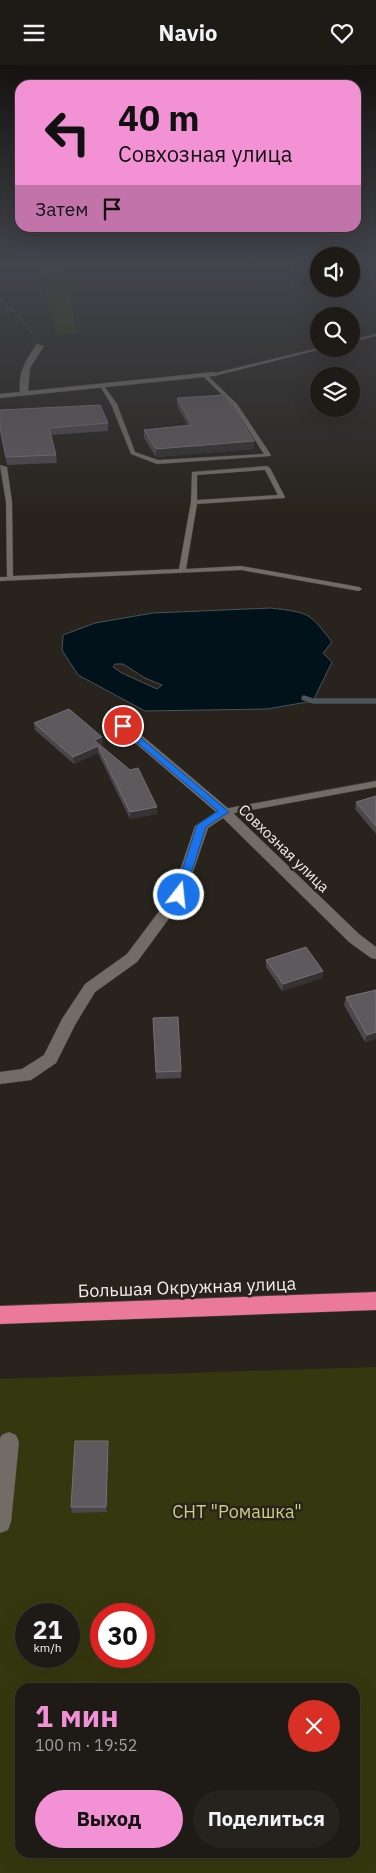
<!DOCTYPE html>
<html lang="ru">
<meta charset="utf-8">
<style>
body{margin:0;font-family:"IBM Plex Sans",sans-serif;background:#26231f;color:#f1f3f6;height:100vh;display:flex;flex-direction:column;font-size:19px;white-space:nowrap}
*{box-sizing:border-box;margin:0}
p{font-size:16px;color:#a1a1a1}
.icon{flex:none;width:28px;height:28px;fill:none;stroke:currentColor;stroke-width:2;stroke-linecap:round;stroke-linejoin:round}
.map{position:relative;flex:1;overflow:hidden}
.details{position:absolute;left:15px;top:1618px;width:345px;height:175px;display:flex;flex-direction:column;background:#1e1a16;border-radius:15px;box-shadow:0 5px 20px #0002,0 0 0 1px #3c3835}
.details>*{flex:none}
.banner{position:absolute;left:15px;top:15px;width:346px;height:152px;border-radius:15px;box-shadow:0 5px 20px #0002,0 0 0 1px #3c3835;background:#f391d5;color:#111;overflow:hidden}
.buttons{position:absolute;left:310px;top:182px;display:grid;gap:10px}
.buttons a{display:grid;place-items:center;width:50px;height:50px;border-radius:50%;background:#1e1a16;box-shadow:0 5px 20px #0002,0 0 0 1px #3c3835;font-size:25px}
.speed{position:absolute;left:15px;top:1538px;display:flex;gap:10px;font-size:25px;font-weight:700;text-align:center}
.speed>*{display:grid;place-content:center;width:65px;height:65px;border-radius:50%;background:#1e1a16;box-shadow:0 5px 20px #0002,0 0 0 1px #3c3835;line-height:1}
.speed small{font-size:12px;font-weight:400}
.speed .limit{border:8px solid #d22;background:#fff;color:#111}
.pin{position:absolute;display:grid;place-items:center;width:42px;height:42px;color:#fff;margin:-21px;border:2px solid #fff;border-radius:50%;box-shadow:0 1px 5px #0007}
.me{position:absolute;width:55px;margin:-28px;rotate:16deg;stroke-linejoin:round;filter:drop-shadow(0 0 4px #0008)}
.turn{display:flex;align-items:center;gap:18px;height:105px;padding:0 20px;font-size:22px}
.turn .icon{width:65px;height:65px;stroke-width:2.5}
.turn b{display:block;font-size:35px;line-height:42px}
.then{display:flex;align-items:center;height:48px;padding:0 20px;background:#0003;gap:10px;font-size:19px}
.round{display:grid;place-items:center;flex:none;width:52px;height:52px;border-radius:26px;background:#26231f}
.summary{display:flex;align-items:center;justify-content:space-between;height:85px;padding:0 20px}
h1{font-size:30px;font-weight:700;line-height:38px;color:#f391d5}
.button{display:flex;gap:10px;margin-top:auto;padding:10px 20px}
.button a{flex:1;height:58px;border-radius:30px;background:#f391d5;color:#111;font-size:20px;font-weight:700;line-height:58px;text-align:center}
.button a+a{background:#26231f;color:#f1f3f6}
header{display:flex;justify-content:space-between;align-items:center;height:65px;padding:0 20px;background:#1e1a16;font-size:22px;font-weight:700}
.map>svg:first-child{display:block}
</style>
<header><svg class="icon" aria-label="menu" viewBox="0 0 24 24"><path d="M4 6h16M4 12h16M4 18h16"/></svg>Navio<svg class="icon" aria-label="heart" viewBox="0 0 24 24"><path d="M12 20l-8-8c-3-5 5-10 8-4 3-6 11-1 8 4z"/></svg></header>
<div class="map">
<svg width="376" height="1808" viewBox="0 0 376 1808">
<rect width="100%" height="100%" fill="#28231d"/>
<!-- green -->
<path fill="#35380e" fill-rule="evenodd" d="M38,197H63L77,268L56,270Z
M376,1302V1808H0V1314ZM26,1549H69V1591H26ZM101,1549H144V1591H101ZM20,1622H355V1788H20Z"/>
<!-- water -->
<path fill="#02121a" stroke="#4a5459" fill-rule="evenodd" d="M271,543C309,548 308,546 332,577L323,588L332,597L313,636L267,644L145,646L78,610L62,585L63,570L95,558L153,548ZM115,599H123L145,613L162,620L157,624L122,608L113,602Z"/>
<g fill="none" stroke-linecap="round" stroke-linejoin="round">
<!-- stream -->
<path stroke="#4a5459" stroke-width="5.5" d="M304,633L313,636H376"/>
<!-- lane casing -->
<g stroke="#423e39" stroke-width="1">
<path id="lane" d="M376,269V271L351,277V275Z
M319,283L322,284L214,311L211,309Z
M205,308L237,339L271,390L270,391L157,399L131,389L111,339L100,321H104L117,339L135,387L158,395L264,389L233,341L203,311Z
M0,400L7,402L12,437L13,511L179,504L191,437L192,407L267,401L270,403L285,432L284,433L197,439L186,504L241,501L359,522L362,524L359,526L241,505L0,516V512H7L6,437ZM265,405L278,430L197,435V410Z
M376,716V722L224,750L220,747L224,744Z"/>
</g>
<!-- street casing -->
<g stroke="#423e39" stroke-width="1">
<path id="street" d="M37,279L44,281L30,303L28,326L214,307L218,309L214,311L0,333V329L20,327C18,307 26,294 37,279Z
M123,657L127,658L229,744L359,869L376,882V894L371,893L349,877L223,753L208,763L184,833L137,897L95,927L75,960L56,998L31,1015L0,1019V1007L22,1004L44,990L62,954L85,919L127,889L172,829L195,761L216,747L119,664L117,661Z
M9,1367L16,1370L19,1377L11,1457L8,1465L0,1468V1373L2,1370Z"/>
</g>
<!-- highway casing -->
<g stroke="#423e39" stroke-width="1">
<path id="highway" d="M376,1227V1245L0,1259V1241Z"/>
</g>
<!-- path -->
<path stroke="#837f7a" stroke-width="1" stroke-dasharray="2 2" stroke-linecap="butt" d="M0,235L12,245L0,246
M12,245L33,268"/>
<!-- lane -->
<use href="#lane" fill="#726c66" fill-rule="evenodd"/>
<!-- street -->
<use href="#street" fill="#726c66" fill-rule="evenodd"/>
<!-- highway -->
<use href="#highway" fill="#eb799a" fill-rule="evenodd"/>
</g>
<!-- wall -->
<path fill="#4c474c" d="M177,333L254,376V384L156,392L144,373V365L188,360L177,341Z
M0,345L108,358V366L51,370L56,390L57,398L7,400L0,366Z
M34,658L102,672L103,679L100,680L130,705L157,742V749L130,754L98,688L74,699L35,665Z
M376,731V769L355,744L356,737Z
M266,895L323,906L322,913L282,926L266,902Z
M376,925V974L365,977L344,940L346,932Z
M153,953L181,1006V1013L156,1014Z
M108,1376L109,1382L107,1447L72,1448L71,1442Z"/>
<!-- shaded-wall -->
<path fill="#363132" d="M254,376V384L156,392V384Z
M102,672L103,679L95,682L94,675Z
M98,681V688L74,699L73,692Z
M157,742V749L130,754V747Z
M323,906L322,913L282,926L283,919Z
M376,967V974L365,977L367,970Z
M108,1376L109,1382L107,1447L106,1442Z"/>
<!-- building -->
<path fill="#5e595d" stroke="#757073" d="M225,330L254,376L156,384L144,365L192,360L177,333Z
M100,340L108,358L49,363L56,390L6,392L0,362V345Z
M69,644L102,672L94,675L130,705L138,703L157,742L130,747L98,681L73,692L34,658Z
M376,731V761L356,737Z
M306,882L323,906L283,919L266,895Z
M376,925V967L367,970L346,932Z
M178,952L181,1006L156,1007L153,953Z
M75,1376H108L106,1442H71Z"/>
<!-- sky -->
<linearGradient id="sky" x2="0" y2="1"><stop stop-color="#161310"/><stop offset="0.44" stop-color="#42454c"/><stop offset="1" stop-color="#42454c" stop-opacity="0"/></linearGradient>
<rect width="376" height="450" fill="url(#sky)"/>
<!-- route -->
<path fill="#1a73e8" stroke="#114b97" d="M123,658L229,747L206,762L183,833L179,834L174,830L197,760L218,746L120,663L119,661Z"/>
<g text-anchor="middle" dominant-baseline="central" stroke-width="5" stroke-linejoin="round" paint-order="stroke">
<!-- street labels -->
<g font-size="15" fill="#f2eeeb" stroke="#28231d">
<text transform="translate(284 783) rotate(44)">Совхозная улица</text>
</g>
<!-- near-street labels -->
<g font-size="18" fill="#f2eeeb" stroke="#28231d">
<text transform="translate(187 1222) rotate(-2)">Большая Окружная улица</text>
</g>
<!-- near-park labels -->
<g font-size="18" fill="#c8d081" stroke="#28231d">
<text x="237" y="1446">СНТ "Ромашка"</text>
</g>
</g>
</svg>
<div class="buttons">
<a><svg class="icon" aria-label="sound" viewBox="0 0 24 24"><path d="M4 9h4l5-4v14l-5-4H4zM17 9q2 3 0 6"/></svg></a>
<a><svg class="icon" aria-label="search" viewBox="0 0 24 24"><circle cx="10" cy="10" r="6"/><path d="M15 15l6 6"/></svg></a>
<a><svg class="icon" aria-label="layers" viewBox="0 0 24 24"><path d="M12 4l9 5-9 5-9-5zM3 14l9 5 9-5"/></svg></a>
</div>
<div class="speed"><div>21<small>km/h</small></div><div class="limit">30</div></div>
<div class="pin" style="left:123px;top:661px;background:#d93025"><svg class="icon" aria-label="arrive" viewBox="0 0 24 24"><path d="M6 21V4h12l-3 4 3 4H6"/></svg></div>
<svg class="me" style="left:179px;top:830px" viewBox="-20 -20 40 40"><circle r="17" fill="#1a73e8" stroke="#fff" stroke-width="3"/><path d="M0-11L8 9 0 5-8 9z" fill="#fff"/></svg>
<div class="banner">
<div class="turn"><svg class="icon" aria-label="left" viewBox="0 0 24 24"><path d="M17 20v-9H6M10 6l-5 5 5 5"/></svg><div><b>40 m</b>Совхозная улица</div></div>
<div class="then">Затем<svg class="icon" aria-label="arrive" viewBox="0 0 24 24"><path d="M6 21V4h12l-3 4 3 4H6"/></svg></div>
</div>
<section class="details">
<div class="summary"><div><h1>1 мин</h1><p>100 m · 19:52</p></div><a class="round" style="background:#d93025;color:#fff"><svg class="icon" aria-label="close" viewBox="0 0 24 24"><path d="M6 6l12 12M18 6L6 18"/></svg></a></div>
<div class="button"><a>Выход</a><a>Поделиться</a></div>
</section>
</div>
